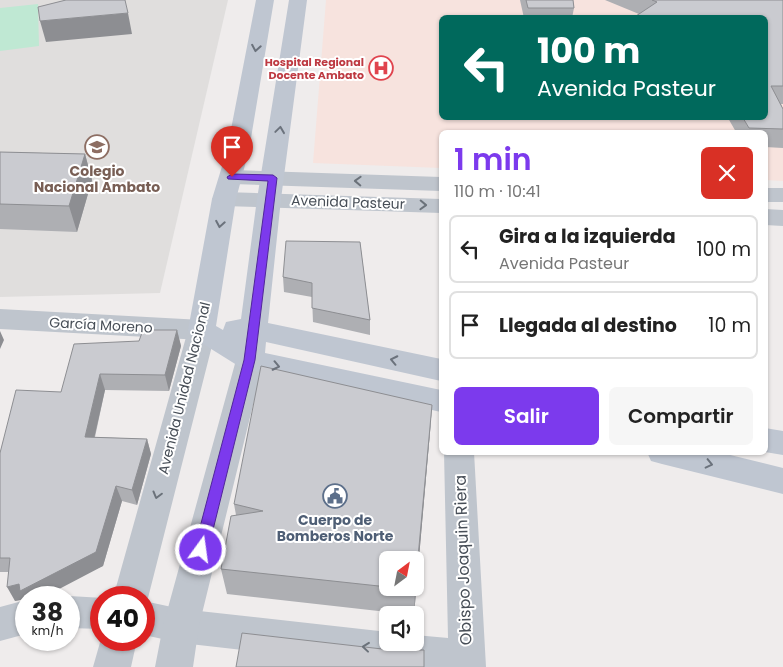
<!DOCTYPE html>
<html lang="es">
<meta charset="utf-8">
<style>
body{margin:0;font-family:Poppins,sans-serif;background:#f6f6f6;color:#222;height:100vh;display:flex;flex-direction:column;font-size:19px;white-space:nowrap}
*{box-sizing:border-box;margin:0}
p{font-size:16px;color:#767676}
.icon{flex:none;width:28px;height:28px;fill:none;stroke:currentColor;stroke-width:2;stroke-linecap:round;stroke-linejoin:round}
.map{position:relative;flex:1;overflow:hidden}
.sheet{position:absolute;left:439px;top:130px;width:329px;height:325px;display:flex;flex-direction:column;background:#fff;border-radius:8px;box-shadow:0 1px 4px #0004}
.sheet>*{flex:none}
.top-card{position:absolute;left:439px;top:15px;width:329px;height:105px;border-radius:8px;box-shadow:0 1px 4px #0004;background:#00695c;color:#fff;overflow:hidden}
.needle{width:32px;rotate:32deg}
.tools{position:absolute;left:379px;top:551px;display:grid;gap:10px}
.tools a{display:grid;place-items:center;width:45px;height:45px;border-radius:8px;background:#fff;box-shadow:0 1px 4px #0004;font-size:25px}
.speed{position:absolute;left:15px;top:586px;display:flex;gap:10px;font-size:25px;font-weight:700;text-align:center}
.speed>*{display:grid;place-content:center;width:65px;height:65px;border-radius:50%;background:#fff;box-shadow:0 1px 4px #0004;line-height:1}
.speed small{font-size:12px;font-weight:400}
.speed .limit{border:8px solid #d22;background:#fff;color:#111}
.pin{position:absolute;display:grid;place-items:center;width:42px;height:42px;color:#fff;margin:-51px -21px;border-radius:50% 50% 50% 0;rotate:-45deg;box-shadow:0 0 5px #0007}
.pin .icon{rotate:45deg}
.me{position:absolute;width:55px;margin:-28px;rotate:14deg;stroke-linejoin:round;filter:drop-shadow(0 0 4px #0008)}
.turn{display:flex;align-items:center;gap:18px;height:105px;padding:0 15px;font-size:22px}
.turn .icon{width:65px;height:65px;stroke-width:2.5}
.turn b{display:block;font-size:35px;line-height:42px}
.round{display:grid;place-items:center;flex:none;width:52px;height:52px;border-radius:8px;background:#f6f6f6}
.head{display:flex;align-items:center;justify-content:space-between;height:85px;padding:0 15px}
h1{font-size:30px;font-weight:600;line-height:38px;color:#7c3aed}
.cta{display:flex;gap:10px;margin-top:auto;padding:10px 15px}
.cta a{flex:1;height:58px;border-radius:8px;background:#7c3aed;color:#fff;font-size:20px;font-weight:600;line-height:58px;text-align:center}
.cta a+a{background:#f6f6f6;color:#222}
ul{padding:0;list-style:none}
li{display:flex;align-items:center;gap:15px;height:68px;margin:0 10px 8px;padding:0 5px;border:2px solid #e0e0e0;border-radius:8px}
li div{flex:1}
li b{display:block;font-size:19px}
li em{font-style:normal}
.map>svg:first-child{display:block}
</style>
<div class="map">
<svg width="783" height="667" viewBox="0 0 783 667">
<rect width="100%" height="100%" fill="#efecec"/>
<!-- education -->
<path fill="#e0dedd" d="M0,0H228L160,293L0,297Z"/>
<!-- medical -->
<path fill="#f7e3de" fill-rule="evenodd" d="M326,0H783V181L765,180V132H441V168L313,163ZM441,18H765V118H441Z"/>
<!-- green -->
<path fill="#bfe8d3" d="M38,4L39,46L0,51V8Z"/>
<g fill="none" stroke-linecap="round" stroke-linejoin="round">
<!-- minor -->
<path fill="#bfc5cd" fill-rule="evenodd" d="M0,309L202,320L212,323L216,330L212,337L202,340L0,329Z
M444,452H474L486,667H391L181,643L144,635V601L181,609L388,632V642H415V635L448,638Z
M69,596L104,598H101V629L69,628V598H64Z
M26,600V634L0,641V607Z"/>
<!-- tertiary -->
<path fill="#bfc5cd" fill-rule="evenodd" d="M232,170L441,177V191L232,184L224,182L221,177L224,172Z
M765,188H783V202H765Z
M224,192L441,199V213L224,206L216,204L212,199L216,194Z
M765,209L783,210V226L765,225Z
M202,320L212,323L216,330L148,598L144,606V598H113L188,330L192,323Z
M250,350L260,353L264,360L199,626L193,667H155L163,626L236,360L240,353Z
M101,639L137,640L131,667H93Z"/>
<!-- secondary -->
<path fill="#bfc6d1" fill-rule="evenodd" d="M256,0H274L249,150L236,199L216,326L223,330L226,322L241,319L257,199L289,0H307L281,199L268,323L441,359V381L266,342L265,353L441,390V412L250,370L240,367L192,337L188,330L212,199L227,150Z
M765,428L783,431V455L765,452Z
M647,452H718L783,468V494L662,464L651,461Z"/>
</g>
<!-- wall -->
<path fill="#aeafb3" d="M520,0H573L574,8L572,18H524Z
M605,0H783V104H781L783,109V148L765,147V132H736L728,118H765V18L639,14Z
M0,152L85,154L92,180L77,232L0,229Z
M360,242L370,320V335L313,322L312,297L284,292L283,277Z
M177,330L181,346L169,391L105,390L95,437L147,439L151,454L137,505L122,501L103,566L26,598V602L25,599L15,601L8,572H0V453L61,392L139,341Z
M432,405L430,432L414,615L227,594L221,569L236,515L234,504Z"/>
<!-- shaded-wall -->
<path fill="#8d8e92" d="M128,13L132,34L46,42L40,21Z
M85,154L92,180L77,232L69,206Z
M177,330L181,346L169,391L165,375Z
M0,331L4,340L0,349Z
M100,374L105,390L91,452L85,437Z
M432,405L430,432L414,615L415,590Z
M147,439L151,454L137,505L132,490Z
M116,486L122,501L103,566L42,598H26V602L25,599L15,601L7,587L19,584Z"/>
<!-- building -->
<path fill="#cacbd0" stroke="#8d8e92" d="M66,0H125L128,13L40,21L38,7Z
M526,0H573L574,8H528Z
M652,0H783V86H771L783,109V129L749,128L743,118H765V18H633L657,2Z
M0,152L85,154L69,206L0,204Z
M286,241L360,242L370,320L312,308V283L283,277Z
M143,330H177L165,375L100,374L85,437L147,439L132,490L116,486L96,552L20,591L19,584L7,587L10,558H0V453L16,390L61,392L74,344L139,341Z
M261,366L432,405L415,590L389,588H415V560H388V587L221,569L231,516L263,511L234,504Z
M242,633L391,650H424V667H236Z"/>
<!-- one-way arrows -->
<defs><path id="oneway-chevron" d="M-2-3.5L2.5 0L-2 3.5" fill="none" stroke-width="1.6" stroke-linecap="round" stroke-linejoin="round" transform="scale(1.25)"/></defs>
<g stroke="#6b727c">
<use href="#oneway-chevron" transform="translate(256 48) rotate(100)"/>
<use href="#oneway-chevron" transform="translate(280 130) rotate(-82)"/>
<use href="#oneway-chevron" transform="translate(220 224) rotate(100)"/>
<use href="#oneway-chevron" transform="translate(394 360) rotate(-168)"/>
<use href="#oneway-chevron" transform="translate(276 366) rotate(12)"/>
<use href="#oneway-chevron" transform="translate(709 464) rotate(13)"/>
</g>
<g stroke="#6b727a">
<use href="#oneway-chevron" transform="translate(358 181) rotate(-178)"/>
<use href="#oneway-chevron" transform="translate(423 205) rotate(2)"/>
<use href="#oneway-chevron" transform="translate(157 495) rotate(105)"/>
<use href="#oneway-chevron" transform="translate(366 647) rotate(-174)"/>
</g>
<!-- route -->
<path fill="#7c3aed" stroke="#51269a" d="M232,174L273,175L277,178L255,360L208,550L206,555L201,557L196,555L194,550L244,360L268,181L228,179L227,177Z"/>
<!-- icons -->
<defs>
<g id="hospital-ring" transform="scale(1.25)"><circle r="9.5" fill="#fff" stroke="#e0444e" stroke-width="1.5"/><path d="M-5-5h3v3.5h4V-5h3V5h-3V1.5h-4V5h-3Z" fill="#e0444e"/></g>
<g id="school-ring" transform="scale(1.25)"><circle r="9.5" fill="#fff" stroke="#8d6e63" stroke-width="1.5"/><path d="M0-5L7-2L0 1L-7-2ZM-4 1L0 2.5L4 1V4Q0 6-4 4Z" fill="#8d6e63"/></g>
<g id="civic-ring" transform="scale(1.25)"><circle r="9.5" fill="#fff" stroke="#5c6f8a" stroke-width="1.5"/><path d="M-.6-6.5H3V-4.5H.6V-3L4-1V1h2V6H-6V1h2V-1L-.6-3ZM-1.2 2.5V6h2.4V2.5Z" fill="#5c6f8a"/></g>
</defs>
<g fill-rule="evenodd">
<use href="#hospital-ring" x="381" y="68"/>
<use href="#school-ring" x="97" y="147"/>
<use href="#civic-ring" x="335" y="496"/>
</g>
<g text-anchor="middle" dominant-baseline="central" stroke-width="4" stroke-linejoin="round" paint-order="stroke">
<!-- far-health labels -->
<g font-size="11" font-weight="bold" fill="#be3a42" stroke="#fff" text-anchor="end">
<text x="364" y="62">Hospital Regional<tspan x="364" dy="13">Docente Ambato</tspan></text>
</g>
<!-- education labels -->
<g font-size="14" font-weight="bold" fill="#785e54" stroke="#fff">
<text x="97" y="171">Colegio<tspan x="97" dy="16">Nacional Ambato</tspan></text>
</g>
<!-- street labels -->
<g font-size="14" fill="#474e57" stroke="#fff">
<text transform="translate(348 202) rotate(2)">Avenida Pasteur</text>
<text transform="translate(101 325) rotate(3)">García Moreno</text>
<text transform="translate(184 388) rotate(-76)">Avenida Unidad Nacional</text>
</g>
<!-- service labels -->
<g font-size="14" font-weight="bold" fill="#4e5e75" stroke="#fff">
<text x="335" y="520">Cuerpo de<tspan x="335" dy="16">Bomberos Norte</tspan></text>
</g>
<!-- near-street labels -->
<g font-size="16" fill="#474e57" stroke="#fff">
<text transform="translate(463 560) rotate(-92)">Obispo Joaquin Riera</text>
</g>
</g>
</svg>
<div class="tools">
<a><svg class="needle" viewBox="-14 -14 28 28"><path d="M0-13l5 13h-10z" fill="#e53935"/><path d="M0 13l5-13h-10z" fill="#767676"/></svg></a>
<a><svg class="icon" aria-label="sound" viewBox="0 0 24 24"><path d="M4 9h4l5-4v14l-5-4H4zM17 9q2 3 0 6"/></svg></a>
</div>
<div class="speed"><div>38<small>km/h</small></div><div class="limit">40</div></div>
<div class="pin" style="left:232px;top:177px;background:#d93025"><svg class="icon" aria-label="arrive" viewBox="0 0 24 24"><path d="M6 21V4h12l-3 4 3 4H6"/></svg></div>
<svg class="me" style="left:201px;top:550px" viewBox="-20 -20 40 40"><circle r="17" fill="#7c3aed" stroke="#fff" stroke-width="3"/><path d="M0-11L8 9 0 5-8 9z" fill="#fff"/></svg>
<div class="top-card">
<div class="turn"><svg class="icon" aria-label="left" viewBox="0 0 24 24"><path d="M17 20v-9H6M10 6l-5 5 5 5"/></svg><div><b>100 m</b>Avenida Pasteur</div></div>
</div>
<section class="sheet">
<div class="head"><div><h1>1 min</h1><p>110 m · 10:41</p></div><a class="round" style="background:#d93025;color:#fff"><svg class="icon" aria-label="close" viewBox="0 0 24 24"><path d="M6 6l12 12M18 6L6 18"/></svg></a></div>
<ul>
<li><svg class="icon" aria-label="left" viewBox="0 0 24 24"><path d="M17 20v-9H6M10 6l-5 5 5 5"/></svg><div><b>Gira a la izquierda</b><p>Avenida Pasteur</p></div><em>100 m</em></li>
<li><svg class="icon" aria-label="arrive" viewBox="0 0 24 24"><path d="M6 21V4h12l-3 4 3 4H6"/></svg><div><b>Llegada al destino</b></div><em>10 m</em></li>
</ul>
<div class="cta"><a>Salir</a><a>Compartir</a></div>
</section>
</div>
